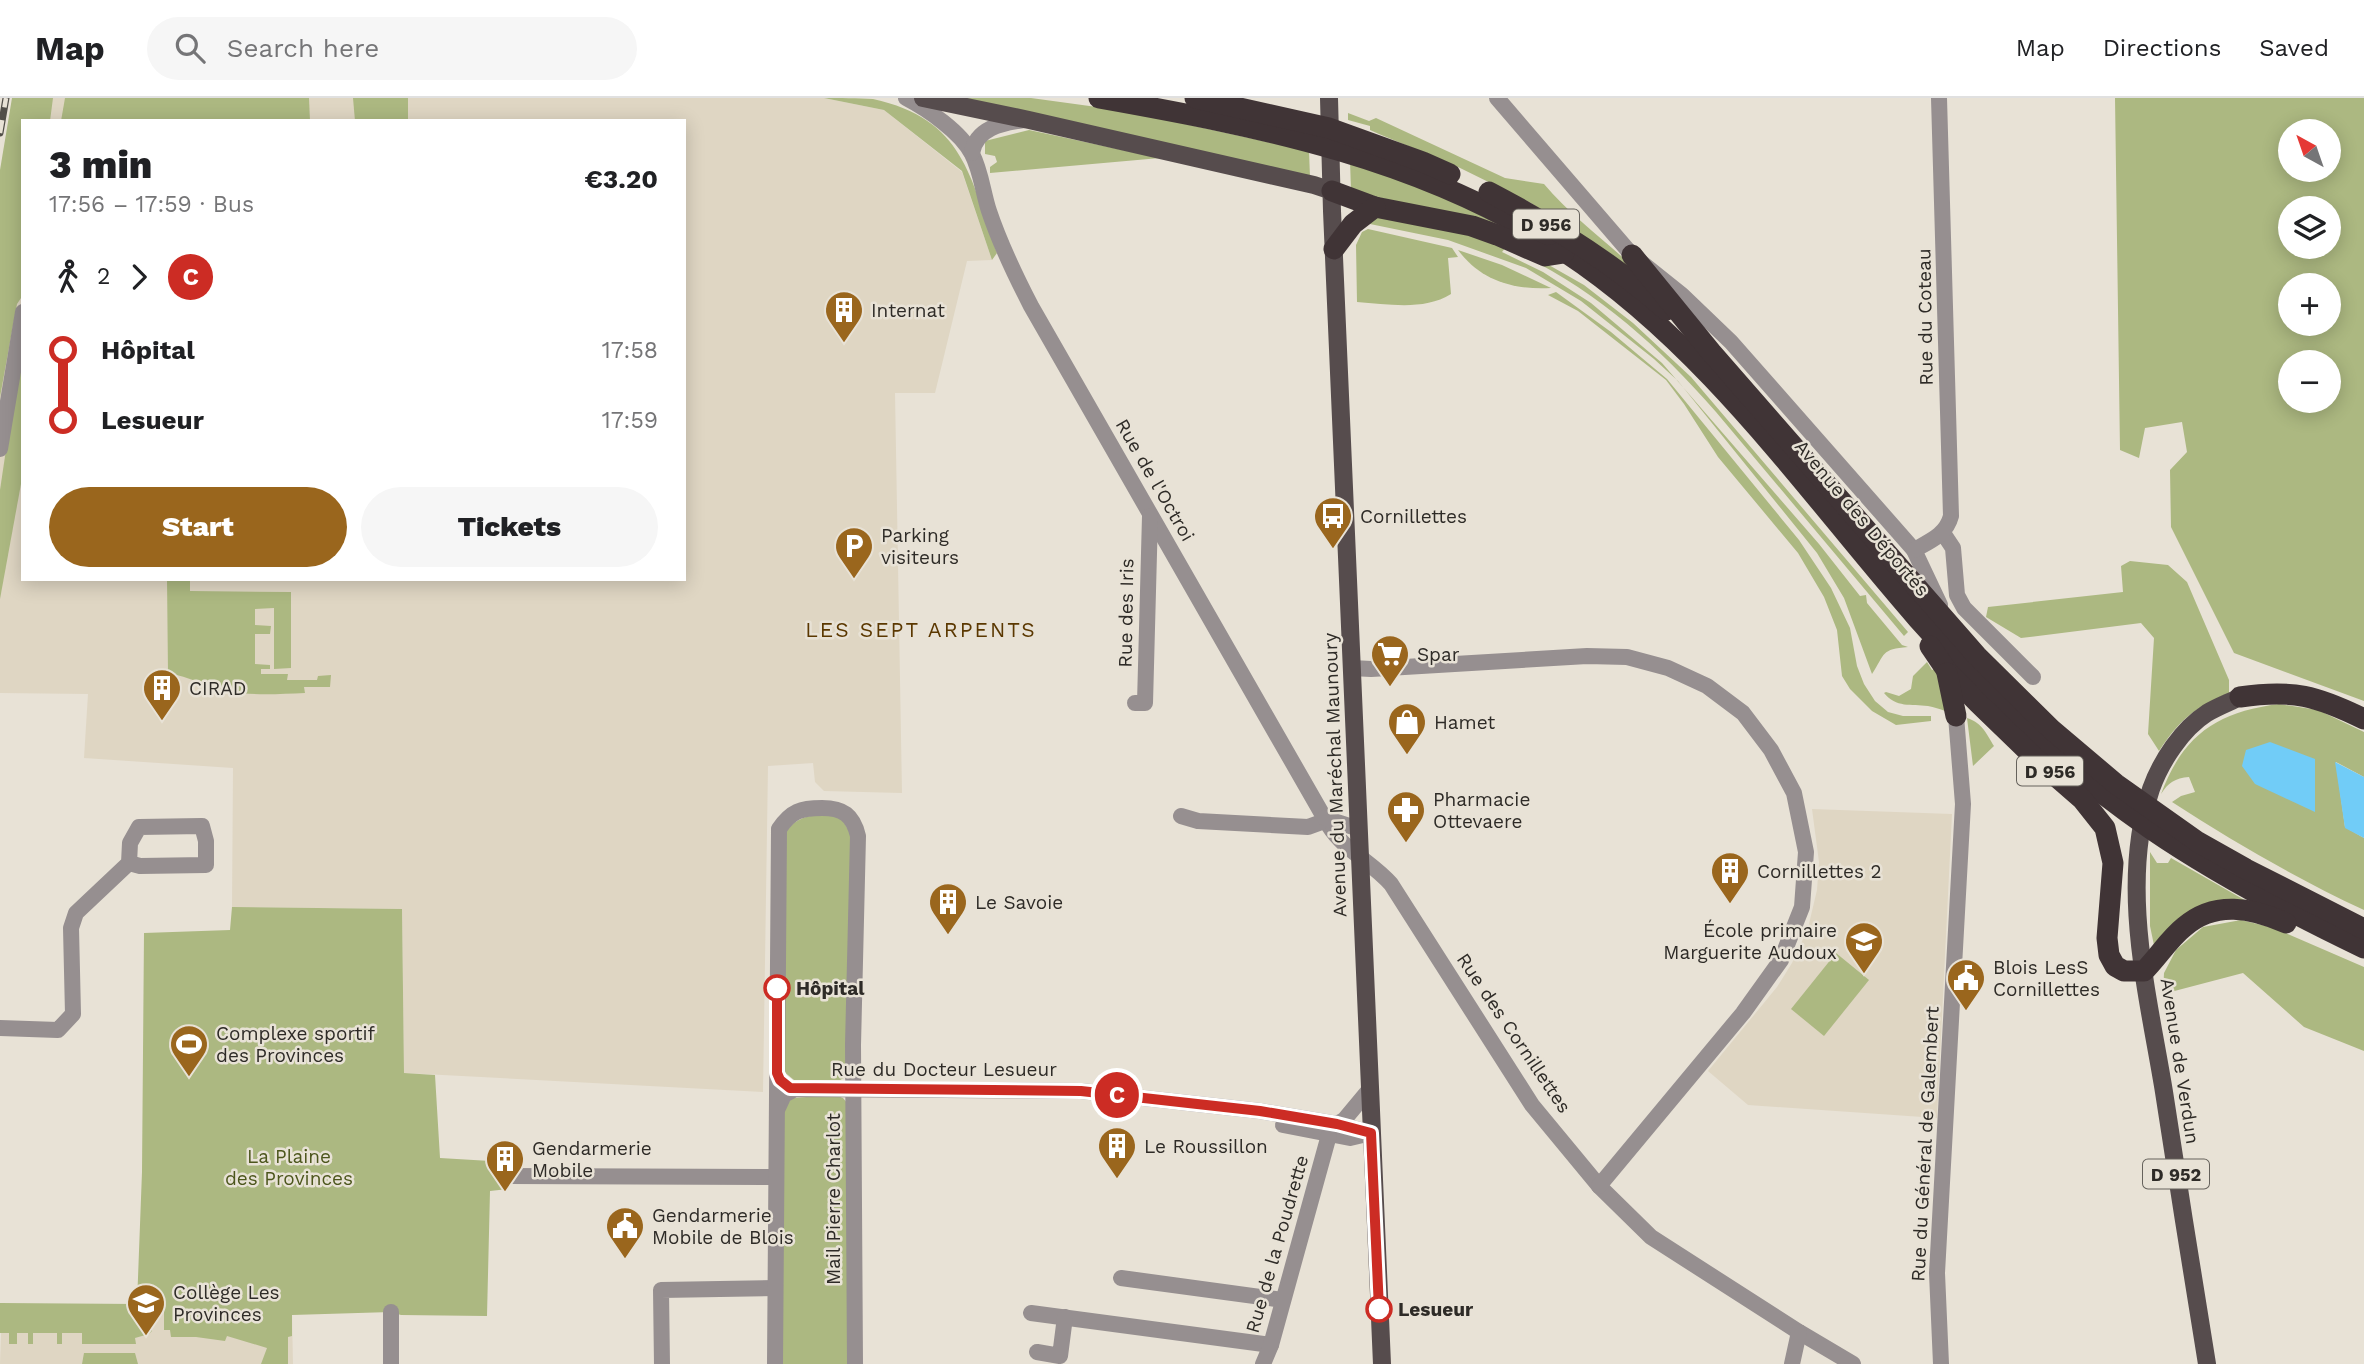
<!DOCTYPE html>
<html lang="en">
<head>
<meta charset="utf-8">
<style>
	:root { --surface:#fff; --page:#f6f6f6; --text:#202124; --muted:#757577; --line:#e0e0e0; --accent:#9a661d }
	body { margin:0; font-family:"Work Sans",sans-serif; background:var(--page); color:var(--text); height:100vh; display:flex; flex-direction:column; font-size:26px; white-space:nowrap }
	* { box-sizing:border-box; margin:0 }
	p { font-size:23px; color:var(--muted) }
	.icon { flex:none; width:38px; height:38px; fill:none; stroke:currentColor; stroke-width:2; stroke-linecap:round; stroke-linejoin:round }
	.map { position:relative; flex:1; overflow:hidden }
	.drawer { position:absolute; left:21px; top:21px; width:665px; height:462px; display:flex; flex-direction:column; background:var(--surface); border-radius:0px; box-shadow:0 4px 18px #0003 }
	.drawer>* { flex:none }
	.badge { padding:0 14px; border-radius:23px; font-size:24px; line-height:46px }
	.needle { width:46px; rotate:320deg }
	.controls { position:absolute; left:2278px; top:21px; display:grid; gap:14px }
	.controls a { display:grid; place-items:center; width:63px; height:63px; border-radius:50%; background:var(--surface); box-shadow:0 4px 18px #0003; font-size:35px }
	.map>.badge { position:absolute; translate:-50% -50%; box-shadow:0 0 0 4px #fff }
	.legs { display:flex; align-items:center; gap:10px; height:77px; padding:0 28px; font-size:23px }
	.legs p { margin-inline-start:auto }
	.headline { display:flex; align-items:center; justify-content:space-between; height:119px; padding:0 28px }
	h1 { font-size:38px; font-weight:800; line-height:52px }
	.action { display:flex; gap:14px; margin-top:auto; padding:14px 28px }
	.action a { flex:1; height:80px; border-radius:42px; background:var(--accent); color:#fff; font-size:28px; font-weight:800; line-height:80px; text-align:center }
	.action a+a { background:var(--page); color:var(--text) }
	ul { padding:0 28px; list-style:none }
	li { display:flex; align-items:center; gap:24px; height:70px; font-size:26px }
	li i { display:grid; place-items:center; width:10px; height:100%; margin:0 9px; background:currentColor }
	li i::after { content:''; width:18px; height:18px; margin:-9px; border:5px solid; border-radius:50%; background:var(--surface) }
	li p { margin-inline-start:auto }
	li:first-child i { background:linear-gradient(#0000 50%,currentColor 0) }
	li:last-child i { background:linear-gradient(currentColor 50%,#0000 0) }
	header { display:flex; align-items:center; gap:42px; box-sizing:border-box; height:98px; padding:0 35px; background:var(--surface); border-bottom:2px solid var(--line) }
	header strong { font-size:33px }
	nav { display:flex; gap:38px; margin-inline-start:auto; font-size:24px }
	.search { width:490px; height:63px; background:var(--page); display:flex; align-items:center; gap:18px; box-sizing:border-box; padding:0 24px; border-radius:38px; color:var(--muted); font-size:26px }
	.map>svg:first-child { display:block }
</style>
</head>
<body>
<header>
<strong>Map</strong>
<div class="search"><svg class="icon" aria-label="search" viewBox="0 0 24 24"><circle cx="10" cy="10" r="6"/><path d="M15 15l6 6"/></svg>Search here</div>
<nav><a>Map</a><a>Directions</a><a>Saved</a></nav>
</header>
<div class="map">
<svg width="2364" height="1266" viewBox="0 0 2364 1266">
	<rect width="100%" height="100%" fill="#e8e2d6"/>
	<g fill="#dfd6c3">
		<path d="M32 0H824L884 12 962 74 992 162 967 163 935 295H895L902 695 824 693 815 684 813 665 768 668 763 994 404 975 402 811 232 809 233 670 84 660 88 596 0 595V208L23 59V481H684V23H28Z"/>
		<path d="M1812 711 1952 716 1937 1020 1748 1007 1708 973 1777 889 1792 865 1808 830 1817 792 1819 764Z"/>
		<path d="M2 1211 292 1217 293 1266H0Z"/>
	</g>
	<g fill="#acb881" fill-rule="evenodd">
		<path d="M12 0H53L50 23H23V192L21 200 17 206 0 299V72Z"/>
		<path d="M65 0H309L310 23H61Z"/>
		<path d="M353 0H408V23H355Z"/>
		<path d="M824 0C839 0 858 0 873 1 964 21 970 78 997 155L992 162 962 73 884 12Z"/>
		<path d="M948 0H1031L1126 13 1309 53 1310 79Z"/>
		<path d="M2115 0H2364V603L2234 555 2171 429 2170 372 2187 354 2182 324 2145 330 2139 360 2120 352ZM2291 33H2329V72H2291ZM2291 110H2329V149H2291ZM2291 187H2329V226H2291ZM2291 264H2329V303H2291Z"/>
		<path d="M1348 15 1369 23 1376 20 1505 80 1544 86C1570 117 1602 140 1631 167V173L1531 105 1454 67 1379 36 1370 32V28L1348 22Z"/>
		<path d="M1029 32 1160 60 990 75V69L997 64 995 58 985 56V43Z"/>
		<path d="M1350 63 1452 102 1512 134 1351 92Z"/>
		<path d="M1371 118 1469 134 1533 158 1584 187 1633 225 1691 279 1908 534 1904 538 1716 314C1654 243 1592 189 1506 149L1502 154 1543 174 1591 205 1662 265 1819 446 1860 498 1866 497 1867 505 1902 547 1908 549C1881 551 1885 556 1872 576L1844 500 1817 455 1678 283 1654 261 1581 203 1526 170 1448 142 1370 126Z"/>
		<path d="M1368 131 1452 150 1458 159 1448 160 1451 196C1424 213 1388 206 1357 204L1356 147 1362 134Z"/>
		<path d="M1458 152 1502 167 1551 190C1514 192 1481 183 1458 152Z"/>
		<path d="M1556 194 1611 234 1667 281 1799 442 1831 490 1850 530 1857 568 1864 586 1875 603 1888 614 1903 618H1931V623L1896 627 1872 613 1850 591 1842 578 1837 532 1824 499 1798 455 1718 359 1684 306 1666 282 1578 213 1548 197Z"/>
		<path d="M23 257V375L0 501V392L15 291Z"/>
		<path d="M2130 463 2168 467 2187 484 2229 582V595C2194 610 2180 621 2159 653L2148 636 2154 540 2141 525 2021 540 1986 519 1988 509 2123 494 2121 468Z"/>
		<path d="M167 481H190V493L291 494V570L274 571V510L255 511V527L271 528 270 536H255V566L270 567V571H261V576H288L287 582H317L318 578 331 577 330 589H304L305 595C278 596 253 598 227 593 207 588 189 579 168 575Z"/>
		<path d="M1927 564 1932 572 1938 569 1945 613C1940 611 1934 609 1928 608 1911 606 1896 610 1884 595L1886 594 1899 598 1911 591 1913 578Z"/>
		<path d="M2279 606 2318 612 2364 634V679L2336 664 2345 729 2364 740V812C2297 781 2234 744 2172 704L2181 698 2195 694 2189 679C2175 680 2168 685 2161 696 2183 637 2217 614 2279 606Z"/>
		<path d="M1967 620C1983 625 1987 637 1994 648L1973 668Z"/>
		<path d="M831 717 842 721 853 740 846 979 840 982H794L783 973 786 733C799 717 812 717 831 717Z"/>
		<path d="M2150 754 2157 765H2168L2171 760 2248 804 2155 852 2150 828Z"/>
		<path d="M232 809 402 811 404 975 435 977 440 1060 507 1064 506 1078 508 1091 490 1093 487 1218 401 1217 391 1214 292 1217V1238L288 1239V1266H261L267 1250 227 1238 225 1243 196 1239H171L170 1232H164V1214H152V1233L149 1236 135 1240 136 1246H82V1235H62V1246H57V1235H33V1246H28V1235H17V1246H9V1235H0V1205L137 1206 142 1074 144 835 230 832Z"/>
		<path d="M2241 822 2274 830 2364 869V953L2304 929 2243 875 2163 896 2164 875 2176 852 2203 829Z"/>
		<path d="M1836 855 1869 882 1824 938 1791 911Z"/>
		<path d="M835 997 843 1000 848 1006V1266H781L783 1011 792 1000Z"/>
		<path d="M84 1255H135L138 1266H82Z"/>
	</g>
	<g fill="#71ccf7">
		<path d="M2270 644 2315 661V714L2255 686 2242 668 2246 652Z"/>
		<path d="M2335 664 2364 679V740L2345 730Z"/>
	</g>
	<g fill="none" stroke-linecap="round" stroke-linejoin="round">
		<g stroke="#968f90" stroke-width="16">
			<path d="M906 0C927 11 961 34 972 56 981 73 983 95 989 113 1000 146 1015 177 1031 208L1329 728C1344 752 1373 765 1391 786L1532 1007 1599 1088 1651 1139 1799 1234 1853 1266"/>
			<path d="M1497 0 1632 157 1682 197 1731 244 1914 452 1940 507"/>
			<path d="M972 55C976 30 1002 25 1024 22"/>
			<path d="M0 351 23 214"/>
			<path d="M1943 435 1953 450 1957 497 1964 510 2033 579"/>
			<path d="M1914 452C1930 443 1946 437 1951 418L1939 0"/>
			<path d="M1352 570 1371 571 1587 558 1627 559 1668 570 1707 588 1743 615 1771 652 1794 695 1806 754 1802 809 1781 862 1743 915 1599 1088"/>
			<path d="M1135 605H1145L1150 418"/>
			<path d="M1181 718 1198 723 1308 729 1319 725 1325 720"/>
			<path d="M1325 720 1359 731"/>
			<path d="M0 930 58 932 73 916 71 830 76 815 129 765 130 745 139 729 202 728 206 743V767L140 768 129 765"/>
			<path d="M778 1010 784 997 795 991 1081 993 1260 1013 1337 1026 1371 1035"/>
			<path d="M1337 1026 1344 1022 1369 992"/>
			<path d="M1283 1027 1350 1040 1367 1036"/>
			<path d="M506 1078 776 1079"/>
			<path d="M1121 1180 1283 1202"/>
			<path d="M1031 1215 1271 1247"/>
			<path d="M1037 1254 1060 1258 1065 1219"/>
			<path d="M391 1266V1214"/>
			<path d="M662 1266 661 1192 775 1190"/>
			<path d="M775 1266 779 731C791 713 801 710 822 710 843 710 853 717 858 738L853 947 855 1266"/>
			<path d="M1263 1266 1271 1247 1329 1037"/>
			<path d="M1792 1266 1799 1234"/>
			<path d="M1941 1266 1937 1175 1963 706 1956 618"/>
		</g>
		<g stroke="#564c4d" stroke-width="18">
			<path d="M923 0 1029 22 1314 87 1332 93"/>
			<path d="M1329 0 1332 113 1382 1266"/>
			<path d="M2207 1266C2192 1175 2178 1085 2164 994 2148 896 2119 788 2151 691 2161 663 2182 631 2207 615 2217 609 2230 604 2240 599"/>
		</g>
		<g stroke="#403436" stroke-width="21">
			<path d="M1099 0C1262 29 1425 61 1565 154 1708 248 1807 394 1918 521 1986 598 2067 673 2151 731 2218 777 2291 815 2364 850"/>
			<path d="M1195 0 1329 30 1423 64 1450 76"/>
			<path d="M1332 93 1375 109 1472 128 1497 137 1545 158 1564 155"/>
			<path d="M1489 94C1552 127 1613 165 1666 212"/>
			<path d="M1334 151 1353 126 1375 109"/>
			<path d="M1632 157 1711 254 1977 558 2051 631 2116 686 2198 744 2246 771 2364 831"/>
			<path d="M1930 548 1947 573 1978 605 2037 662 2082 701 2105 730 2113 765 2107 840 2109 857 2115 868 2124 873H2144C2158 859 2169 841 2184 829 2215 802 2252 810 2286 825"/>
			<path d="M1947 575 1956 618"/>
			<path d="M2240 599C2293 591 2317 598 2364 621"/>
		</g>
		<defs>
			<path id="rail" d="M0 35 6 0"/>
		</defs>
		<use href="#rail" stroke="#524f49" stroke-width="7"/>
		<use href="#rail" stroke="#e8e2d6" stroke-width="4.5" stroke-dasharray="13" stroke-linecap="butt"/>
	</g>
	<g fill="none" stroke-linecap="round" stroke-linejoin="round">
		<defs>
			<path id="line-1" d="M777 890V975L780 982 790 990 1081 993 1260 1013 1337 1026 1371 1035 1379 1211"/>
		</defs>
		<use href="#line-1" stroke="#fff" stroke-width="16"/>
		<use href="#line-1" stroke="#cc2c24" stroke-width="10"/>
	</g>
	<defs>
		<symbol id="building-pin" viewBox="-11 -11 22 30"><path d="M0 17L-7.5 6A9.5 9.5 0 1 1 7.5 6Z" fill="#9a661d" stroke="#e8e2d6"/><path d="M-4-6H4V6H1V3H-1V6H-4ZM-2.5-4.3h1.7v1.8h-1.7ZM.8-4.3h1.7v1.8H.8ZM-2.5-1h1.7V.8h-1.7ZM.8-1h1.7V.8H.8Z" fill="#fff"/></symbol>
		<symbol id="bus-pin" viewBox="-11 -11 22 30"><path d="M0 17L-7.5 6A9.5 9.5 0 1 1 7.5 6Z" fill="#9a661d" stroke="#e8e2d6"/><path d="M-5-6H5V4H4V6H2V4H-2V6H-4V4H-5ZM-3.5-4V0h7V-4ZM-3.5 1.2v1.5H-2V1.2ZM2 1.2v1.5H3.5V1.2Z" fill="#fff"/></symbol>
		<symbol id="parking-pin" viewBox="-11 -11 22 30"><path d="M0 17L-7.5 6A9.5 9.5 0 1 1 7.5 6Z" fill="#9a661d" stroke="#e8e2d6"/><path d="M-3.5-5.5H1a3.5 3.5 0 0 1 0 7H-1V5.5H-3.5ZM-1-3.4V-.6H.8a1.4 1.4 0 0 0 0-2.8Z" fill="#fff"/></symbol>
		<symbol id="supermarket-pin" viewBox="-11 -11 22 30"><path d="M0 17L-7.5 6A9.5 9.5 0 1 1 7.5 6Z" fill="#9a661d" stroke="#e8e2d6"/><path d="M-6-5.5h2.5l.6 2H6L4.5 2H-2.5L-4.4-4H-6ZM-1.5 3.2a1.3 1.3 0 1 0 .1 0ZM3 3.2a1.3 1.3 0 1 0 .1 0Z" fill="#fff"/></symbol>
		<symbol id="shop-pin" viewBox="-11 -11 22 30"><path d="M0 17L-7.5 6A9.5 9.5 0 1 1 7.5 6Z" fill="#9a661d" stroke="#e8e2d6"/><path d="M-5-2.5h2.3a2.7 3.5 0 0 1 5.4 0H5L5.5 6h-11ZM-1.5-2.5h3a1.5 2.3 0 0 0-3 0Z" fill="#fff"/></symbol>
		<symbol id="pharmacy-pin" viewBox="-11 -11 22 30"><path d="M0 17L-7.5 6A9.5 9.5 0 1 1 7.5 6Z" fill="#9a661d" stroke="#e8e2d6"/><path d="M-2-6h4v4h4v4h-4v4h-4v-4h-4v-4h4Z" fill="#fff"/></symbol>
		<symbol id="school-pin" viewBox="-11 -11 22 30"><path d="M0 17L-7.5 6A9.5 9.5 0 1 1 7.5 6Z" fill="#9a661d" stroke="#e8e2d6"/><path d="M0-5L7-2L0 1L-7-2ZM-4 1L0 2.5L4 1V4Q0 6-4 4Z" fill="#fff"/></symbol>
		<symbol id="civic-pin" viewBox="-11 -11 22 30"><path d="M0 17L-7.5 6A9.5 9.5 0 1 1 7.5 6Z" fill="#9a661d" stroke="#e8e2d6"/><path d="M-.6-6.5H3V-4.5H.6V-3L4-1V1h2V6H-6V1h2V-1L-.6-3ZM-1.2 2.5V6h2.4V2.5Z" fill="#fff"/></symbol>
		<symbol id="stadium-pin" viewBox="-11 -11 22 30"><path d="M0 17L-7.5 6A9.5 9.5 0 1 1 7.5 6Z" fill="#9a661d" stroke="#e8e2d6"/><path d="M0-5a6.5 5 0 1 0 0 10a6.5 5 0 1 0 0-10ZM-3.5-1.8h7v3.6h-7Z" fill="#fff"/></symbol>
	</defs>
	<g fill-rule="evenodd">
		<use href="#building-pin" x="822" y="190" width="44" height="60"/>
		<use href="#bus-pin" x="1311" y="396" width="44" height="60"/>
		<use href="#parking-pin" x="832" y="426" width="44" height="60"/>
		<use href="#supermarket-pin" x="1368" y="534" width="44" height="60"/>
		<use href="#building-pin" x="140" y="568" width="44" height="60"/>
		<use href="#shop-pin" x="1385" y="602" width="44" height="60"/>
		<use href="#pharmacy-pin" x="1384" y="690" width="44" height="60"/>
		<use href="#building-pin" x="1708" y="751" width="44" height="60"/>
		<use href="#building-pin" x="926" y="782" width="44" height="60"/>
		<use href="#school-pin" x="1842" y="821" width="44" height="60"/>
		<use href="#civic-pin" x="1944" y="858" width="44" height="60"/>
		<use href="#stadium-pin" x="167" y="924" width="44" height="60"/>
		<use href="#building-pin" x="1095" y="1026" width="44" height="60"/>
		<use href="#building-pin" x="483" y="1039" width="44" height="60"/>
		<use href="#civic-pin" x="603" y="1106" width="44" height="60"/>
		<use href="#school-pin" x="124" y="1183" width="44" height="60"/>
	</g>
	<g fill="#fff" stroke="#cc2c24" stroke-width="3.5">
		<circle cx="777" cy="890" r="12"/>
		<circle cx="1379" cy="1211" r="12"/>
	</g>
	<g text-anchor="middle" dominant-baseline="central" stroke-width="5" stroke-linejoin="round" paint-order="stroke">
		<g fill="#e8e2d6" stroke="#66625c" stroke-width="2">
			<rect x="1513" y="111.5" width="66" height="29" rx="5"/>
			<rect x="2017" y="658.5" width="66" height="29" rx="5"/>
			<rect x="2143" y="1061.5" width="66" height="29" rx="5"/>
		</g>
		<g font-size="18" font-weight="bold" fill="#2e2b27">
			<text x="1546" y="126">D 956</text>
			<text x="2050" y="673">D 956</text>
			<text x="2176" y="1076">D 952</text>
		</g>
		<g font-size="19" fill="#2e2b27" stroke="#e8e2d6" text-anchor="start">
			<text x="871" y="212">Internat</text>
			<text x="1360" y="418">Cornillettes</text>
			<text x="881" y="437">Parking<tspan x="881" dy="22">visiteurs</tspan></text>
			<text x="1417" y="556">Spar</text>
			<text x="189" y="590">CIRAD</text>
			<text x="1434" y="624">Hamet</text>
			<text x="1433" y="701">Pharmacie<tspan x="1433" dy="22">Ottevaere</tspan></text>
			<text x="1757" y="773">Cornillettes 2</text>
			<text x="975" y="804">Le Savoie</text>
			<text x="1837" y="832" text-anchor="end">École primaire<tspan x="1837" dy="22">Marguerite Audoux</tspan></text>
			<text x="1993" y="869">Blois LesS<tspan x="1993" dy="22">Cornillettes</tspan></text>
			<text x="216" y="935">Complexe sportif<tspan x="216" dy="22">des Provinces</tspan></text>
			<text x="1144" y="1048">Le Roussillon</text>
			<text x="532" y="1050">Gendarmerie<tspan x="532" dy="22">Mobile</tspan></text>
			<text x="652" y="1117">Gendarmerie<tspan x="652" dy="22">Mobile de Blois</tspan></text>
			<text x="173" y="1194">Collège Les<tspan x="173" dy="22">Provinces</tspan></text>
		</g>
		<g font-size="19" fill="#2e2b27" stroke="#e8e2d6">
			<text transform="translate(1925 219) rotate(-91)">Rue du Coteau</text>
			<text transform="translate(1155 382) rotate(60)">Rue de l'Octroi</text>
			<text transform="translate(1862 420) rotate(50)">Avenue des Déportés</text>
			<text transform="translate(1126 515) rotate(-89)">Rue des Iris</text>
			<text transform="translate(1335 677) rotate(-92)">Avenue du Maréchal Maunoury</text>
			<text transform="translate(1514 935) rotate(56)">Rue des Cornillettes</text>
			<text transform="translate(2180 963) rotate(81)">Avenue de Verdun</text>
			<text x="944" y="971">Rue du Docteur Lesueur</text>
			<text transform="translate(1925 1046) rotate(-87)">Rue du Général de Galembert</text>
			<text transform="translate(833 1101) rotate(-90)">Mail Pierre Charlot</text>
			<text transform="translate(1277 1146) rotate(-74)">Rue de la Poudrette</text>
		</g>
		<g font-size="19" font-weight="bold" fill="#2e2b27" stroke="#e8e2d6" text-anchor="start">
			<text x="796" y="890">Hôpital</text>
			<text x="1398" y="1211">Lesueur</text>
		</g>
		<g font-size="19" fill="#4c561c" stroke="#e8e2d6">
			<text x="289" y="1058">La Plaine<tspan x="289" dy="22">des Provinces</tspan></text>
		</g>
		<g font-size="21" letter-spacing="2" fill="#5b3801" stroke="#e8e2d6">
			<text x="921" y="531">LES SEPT ARPENTS</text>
		</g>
	</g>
</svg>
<div class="controls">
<a><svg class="needle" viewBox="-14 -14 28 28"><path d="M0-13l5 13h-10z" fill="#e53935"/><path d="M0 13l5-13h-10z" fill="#757577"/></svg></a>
<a><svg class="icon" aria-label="layers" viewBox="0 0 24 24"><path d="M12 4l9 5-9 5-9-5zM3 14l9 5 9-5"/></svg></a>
<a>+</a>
<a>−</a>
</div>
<b class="badge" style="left:1117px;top:997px;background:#cc2c24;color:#fff">C</b>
<section class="drawer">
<div class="headline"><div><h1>3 min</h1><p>17:56 – 17:59 · Bus</p></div><b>€3.20</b></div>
<div class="legs"><svg class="icon" aria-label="walk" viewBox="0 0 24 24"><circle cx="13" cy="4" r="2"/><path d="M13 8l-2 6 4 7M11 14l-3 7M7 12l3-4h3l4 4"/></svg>2<svg class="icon" aria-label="forward" viewBox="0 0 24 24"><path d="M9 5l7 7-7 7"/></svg><b class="badge" style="background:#cc2c24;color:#fff">C</b></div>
<ul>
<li><i style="color:#cc2c24"></i><b>Hôpital</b><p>17:58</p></li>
<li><i style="color:#cc2c24"></i><b>Lesueur</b><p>17:59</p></li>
</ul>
<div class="action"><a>Start</a><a>Tickets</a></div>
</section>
</div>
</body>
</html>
